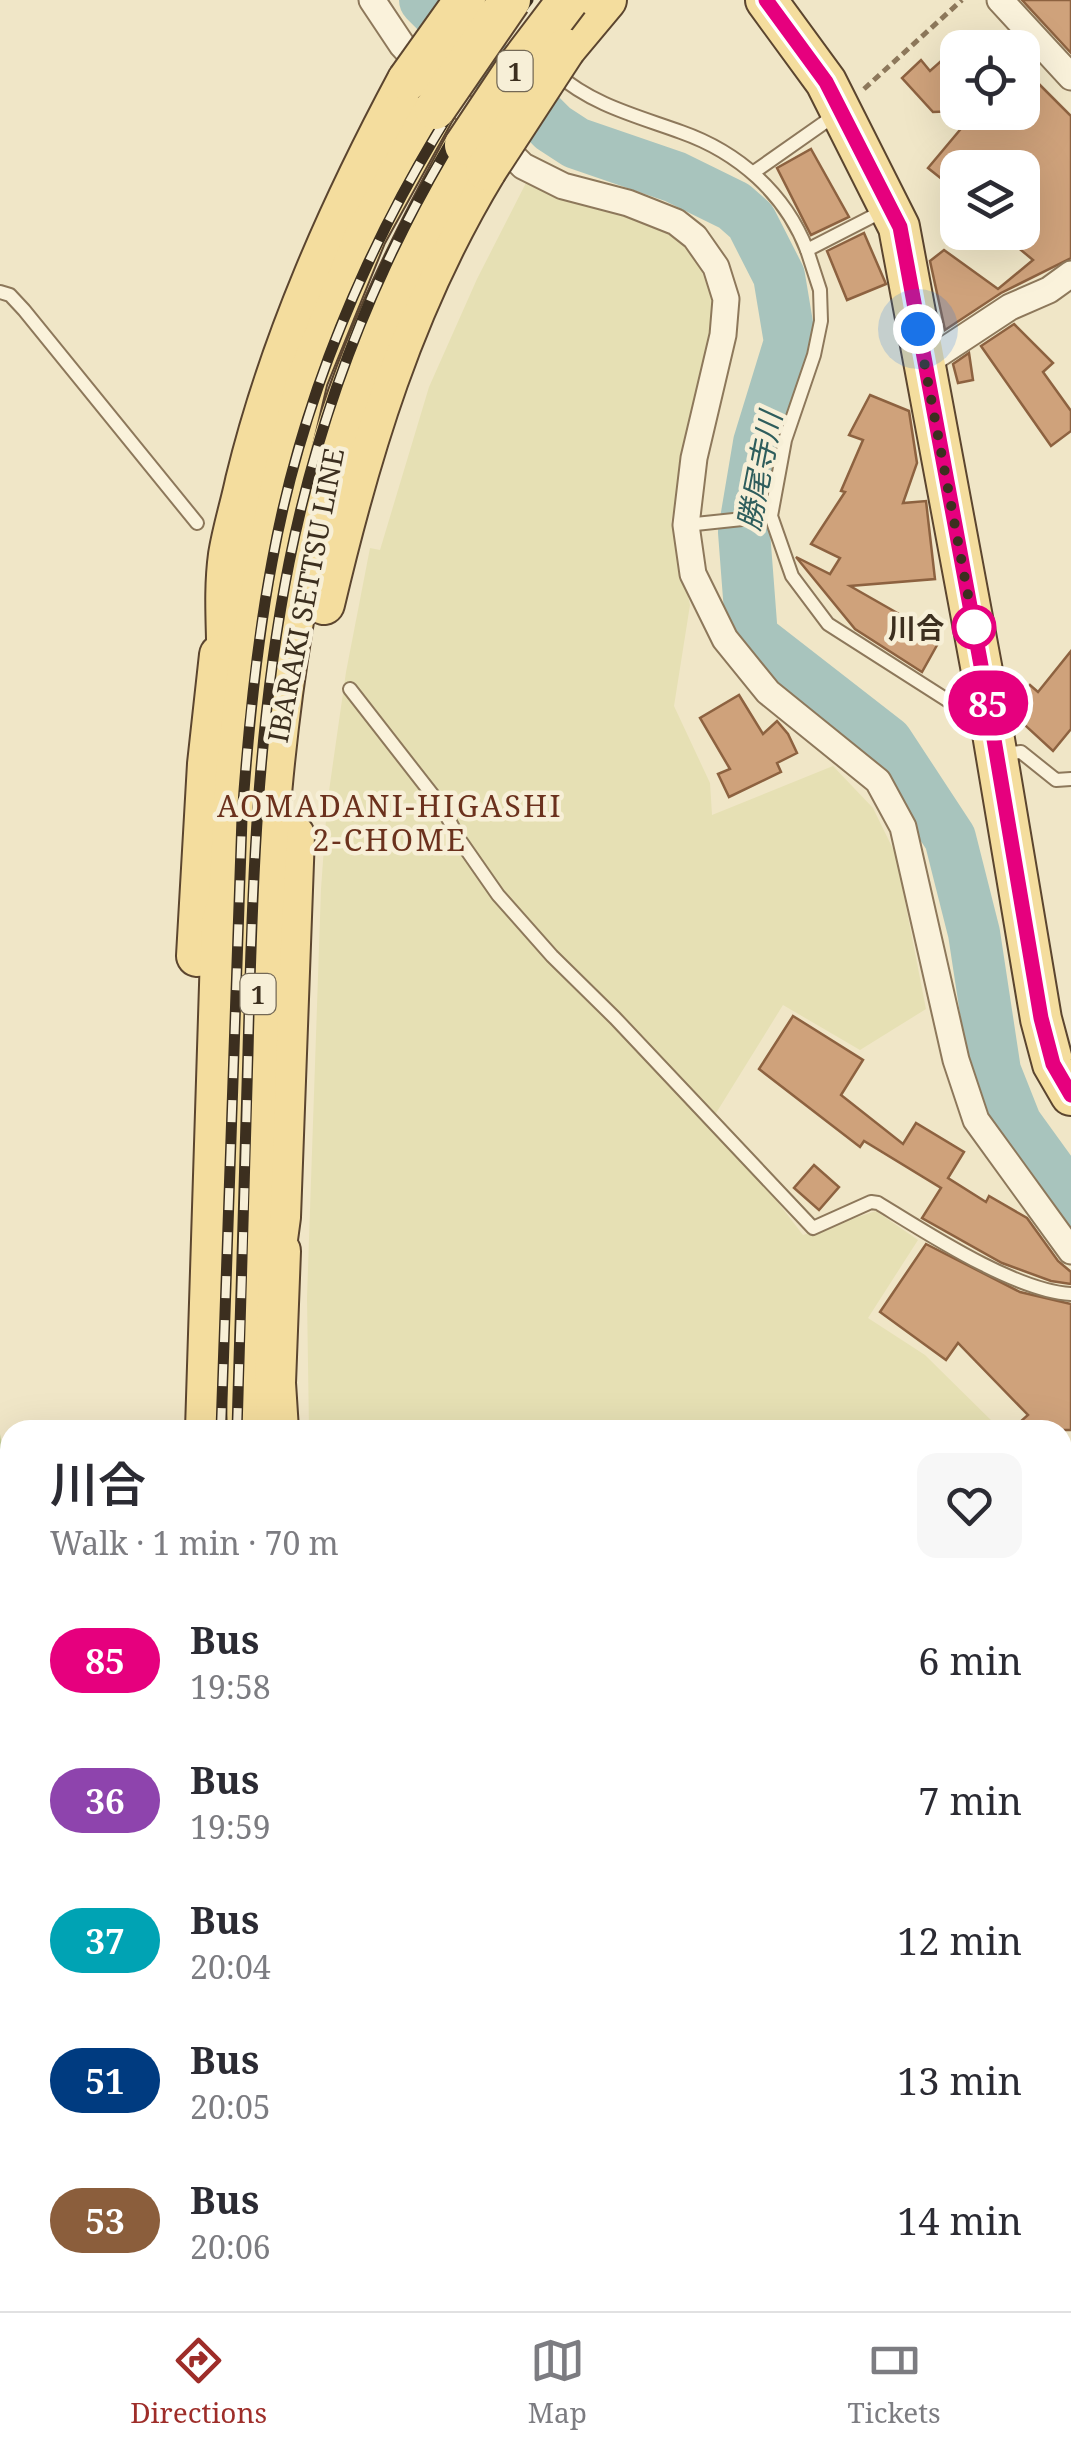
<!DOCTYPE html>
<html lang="en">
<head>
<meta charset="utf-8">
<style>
	:root { --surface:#fff; --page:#f7f7f7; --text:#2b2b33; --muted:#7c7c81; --line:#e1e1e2; --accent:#9e2d29 }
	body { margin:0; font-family:"Noto Serif","Noto Sans JP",serif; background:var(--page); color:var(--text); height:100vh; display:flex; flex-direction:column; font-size:38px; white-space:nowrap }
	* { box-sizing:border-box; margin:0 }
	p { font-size:32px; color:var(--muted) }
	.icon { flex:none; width:55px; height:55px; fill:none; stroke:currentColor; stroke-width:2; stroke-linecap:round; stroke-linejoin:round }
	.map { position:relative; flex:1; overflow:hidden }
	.side { position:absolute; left:0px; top:1420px; width:1072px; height:892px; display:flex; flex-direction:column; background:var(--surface); border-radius:30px 30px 0 0; box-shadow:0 10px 40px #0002 }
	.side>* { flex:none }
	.badge { padding:0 20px; border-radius:32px; font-size:35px; line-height:65px }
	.controls { position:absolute; left:940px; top:30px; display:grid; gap:20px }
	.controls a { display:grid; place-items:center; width:100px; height:100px; border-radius:20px; background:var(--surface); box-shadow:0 10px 40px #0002; font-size:50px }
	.you { position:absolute; width:50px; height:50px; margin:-25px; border:8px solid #fff; border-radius:50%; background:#1a73e8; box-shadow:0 0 0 15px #1a73e833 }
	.map>.badge { position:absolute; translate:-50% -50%; box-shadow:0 0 0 5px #fff }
	.round { display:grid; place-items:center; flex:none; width:105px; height:105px; border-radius:20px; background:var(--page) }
	.summary { display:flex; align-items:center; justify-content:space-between; height:170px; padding:0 50px }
	h1 { font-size:48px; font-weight:600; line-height:75px }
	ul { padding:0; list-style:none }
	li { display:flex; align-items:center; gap:30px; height:140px; padding:0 50px }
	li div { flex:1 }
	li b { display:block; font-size:38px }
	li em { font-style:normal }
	li .badge { min-width:110px; font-weight:700; text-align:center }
	.menu { display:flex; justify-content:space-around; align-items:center; height:140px; border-top:2px solid var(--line); background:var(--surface); font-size:28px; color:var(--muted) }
	.menu a { display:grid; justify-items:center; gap:5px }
	.menu .on { color:var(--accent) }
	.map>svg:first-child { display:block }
</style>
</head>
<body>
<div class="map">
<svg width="1071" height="2311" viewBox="0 0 1071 2311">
	<rect width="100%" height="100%" fill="#f0e6c7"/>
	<g fill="#e6e0b4">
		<path d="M529 177 674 236 697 258 715 308 671 522 690 605 674 706 710 783 712 815 833 766 873 808 896 855 926 1009 860 1050 783 1005 713 1118 803 1235 876 1211 918 1240 868 1318 925 1355 1001 1430H309L307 1298 321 889 327 805 346 672 370 548 380 550 429 387 477 279Z"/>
		<path d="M1062 1634 1071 1665V1826L1062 1825Z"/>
		<path d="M1062 1976 1071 1980V2149L1063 2146Z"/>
		<path d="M290 2302H671V2303L666 2311H288Z"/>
	</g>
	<path fill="#c6cf9a" d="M0 1434 10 1492V1518L0 1531Z"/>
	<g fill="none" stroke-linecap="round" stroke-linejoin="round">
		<path stroke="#a8c4bd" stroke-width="52" d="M425 0 553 128 576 143 675 177 734 206 751 221 779 276 790 342 759 443 744 532 752 637 887 742 950 838 974 933 995 1071 1016 1124 1071 1200"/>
	</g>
	<g fill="#cfa27b" stroke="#8d6240" stroke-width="2.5">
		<path d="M1022 0H1071V53Z"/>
		<path d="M958 46V111L933 112 902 78 921 60 930 71Z"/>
		<path d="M1022 67 1071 116V258L1001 293 945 330 930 261 944 250 998 289 1033 260 1015 245 1022 236V168H958V192L928 168 975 112H1022Z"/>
		<path d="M811 149 849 217 811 235 777 168Z"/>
		<path d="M864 233 886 284 847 300 827 251Z"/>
		<path d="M1014 324 1053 363 1043 372 1071 411V431L1051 446 981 346Z"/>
		<path d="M969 353 973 380 958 383 953 364Z"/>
		<path d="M870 395 909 411 917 463 903 503 926 501 935 579 850 586 941 638 922 672 855 629 796 557 830 574 840 558 811 544 845 492 841 491 863 440 849 435Z"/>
		<path d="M1071 651V729L1053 751 1014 715 1012 706 1030 685 1038 692Z"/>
		<path d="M739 695 763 734 777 721 788 734 797 753 777 763 781 772 729 797 718 774 730 769 700 718Z"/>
		<path d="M793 1016 863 1060 841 1095 903 1144 916 1123 964 1152 948 1178 986 1202 989 1196 1027 1218 1058 1261 1071 1272V1284L1051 1281 1002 1263 922 1218 941 1188 864 1141 860 1147 759 1069Z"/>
		<path d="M814 1165 839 1187 819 1210 794 1188Z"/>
		<path d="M926 1244 1020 1292 1071 1304V1430H1011L1028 1415 958 1343 946 1360 880 1312Z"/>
	</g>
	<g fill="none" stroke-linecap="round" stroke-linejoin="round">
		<defs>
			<g id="lane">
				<path d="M556 73C592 105 637 116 681 132 738 152 785 193 807 250"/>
				<path d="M754 172 838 113"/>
				<path d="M883 211 807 250 820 290 821 321 814 355 785 440 771 516 792 576 828 624 958 707 984 699"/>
				<path d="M0 292 10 295 24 310 197 523"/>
				<path d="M686 525 771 516"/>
				<path d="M350 689 442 807 459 839 498 895 552 956 615 1018 813 1228 871 1202 878 1203C927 1233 1015 1291 1071 1294"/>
				<path d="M1003 754 1021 752 1056 780 1071 779"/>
				<path d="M1062 2244 1071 2247"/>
				<path d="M991 2311 997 2302"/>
			</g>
			<g id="street">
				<path d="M372 0 402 45 424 69 523 166 563 186 628 203 676 222 695 237 716 267 726 299 723 335 694 458 686 525 693 574 725 639 768 692 878 781 903 827 956 1060 976 1120 1071 1251"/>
				<path d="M1000 0 1071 77"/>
				<path d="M925 363 1010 307 1049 290 1071 274"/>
				<path d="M1062 1729 1071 1716"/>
				<path d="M881 2302 907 2311"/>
				<path d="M684 2311 689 2302"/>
			</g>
			<g id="primary">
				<path d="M766 0 826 82 899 227 987 698 1041 1019 1053 1064 1071 1095"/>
				<path d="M565 49 606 0"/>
				<path d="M324 604C360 451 404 305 486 170"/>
				<path d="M227 684C229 641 223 599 229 555 233 530 241 505 246 481 280 341 340 207 408 80"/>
				<path d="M197 956 208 764 220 655"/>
				<path d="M272 1276 280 1217 294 835"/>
				<path d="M206 1430 222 922 229 900 236 774 250 652 278 501 307 379 366 234 435 109"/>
				<path d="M248 1430C243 1322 252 1212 255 1104 261 895 270 683 323 479 353 361 407 251 465 145"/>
				<path d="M278 1430 275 1383 280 1251"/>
				<path d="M139 2311 141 2302"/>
				<path d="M212 2311 213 2302"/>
				<path d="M243 2311 245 2302"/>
			</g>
		</defs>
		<use href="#lane" stroke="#8d785b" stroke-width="16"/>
		<use href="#street" stroke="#8d785b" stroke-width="29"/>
		<use href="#primary" stroke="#5b452f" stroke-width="44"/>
		<path stroke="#8d785b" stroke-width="5" stroke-dasharray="8 5" stroke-linecap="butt" d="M864 89 962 0"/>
		<use href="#lane" stroke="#faf2db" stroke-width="12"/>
		<use href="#street" stroke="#faf2db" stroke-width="25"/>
		<use href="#primary" stroke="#f4dd9e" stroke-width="40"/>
		<defs>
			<g id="rail">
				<path d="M221 1430 242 818C248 732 256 647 272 562 309 358 403 163 528 0"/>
				<path d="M237 1430C241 1304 245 1178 248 1052 252 889 257 724 289 563 330 357 419 164 550 0"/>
				<path d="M180 2311 181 2302"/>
				<path d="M198 2311 199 2302"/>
			</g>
		</defs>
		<use href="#rail" stroke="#3c2f1f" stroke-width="11"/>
		<use href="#rail" stroke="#f7efd7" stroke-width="8" stroke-dasharray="22" stroke-linecap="butt"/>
		<defs>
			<g id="primary-bridge">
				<path d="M408 80 465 0"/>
				<path d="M435 109 510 0"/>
				<path d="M465 145 515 70 568 0"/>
				<path d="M486 170 565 49"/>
			</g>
		</defs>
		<use href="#primary-bridge" stroke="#5b452f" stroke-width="44" stroke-linecap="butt"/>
		<use href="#primary-bridge" stroke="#f4dd9e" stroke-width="40"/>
	</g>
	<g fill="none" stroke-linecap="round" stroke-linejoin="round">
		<defs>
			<path id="line" d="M766 0 826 82 900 227 987 698 1041 1018 1053 1064 1071 1095"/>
		</defs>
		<use href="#line" stroke="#fff" stroke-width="22"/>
		<use href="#line" stroke="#e6007e" stroke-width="15"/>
		<path stroke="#3c2f1f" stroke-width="10" stroke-dasharray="0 18" d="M918 329 974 627"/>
	</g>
	<circle fill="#fff" stroke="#e6007e" stroke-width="5" cx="974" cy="627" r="20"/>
	<g text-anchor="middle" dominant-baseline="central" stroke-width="9" stroke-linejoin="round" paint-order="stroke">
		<g fill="#f7efd7" stroke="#746956" stroke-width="2.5">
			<rect x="497.5" y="51" width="35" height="40" rx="8"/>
			<rect x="240.5" y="974" width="35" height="40" rx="8"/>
		</g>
		<g font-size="25" font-weight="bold" fill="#3c2f1f">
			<text x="515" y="71">1</text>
			<text x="258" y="994">1</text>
		</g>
		<g font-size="28" fill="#3c2f1f" stroke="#f7efd7">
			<text transform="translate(305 595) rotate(-79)">IBARAKI SETTSU LINE</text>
		</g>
		<g font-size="28" font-weight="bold" fill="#3c2f1f" stroke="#f7efd7" text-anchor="end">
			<text x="944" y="627">川合</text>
		</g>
		<g font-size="30" font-style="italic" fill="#2e5d5c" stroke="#f7efd7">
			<text transform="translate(759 471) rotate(-79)">勝尾寺川</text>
		</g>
		<g font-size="30" letter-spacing="2.5" fill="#6b311d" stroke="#f7efd7">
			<text x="390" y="805">AOMADANI-HIGASHI<tspan x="390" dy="34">2-CHOME</tspan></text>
		</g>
	</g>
</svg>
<div class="controls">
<a><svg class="icon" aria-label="locate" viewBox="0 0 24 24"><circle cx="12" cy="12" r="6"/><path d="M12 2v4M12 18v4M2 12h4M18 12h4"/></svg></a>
<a><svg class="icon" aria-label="layers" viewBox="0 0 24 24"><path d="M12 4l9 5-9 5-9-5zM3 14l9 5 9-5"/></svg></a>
</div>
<div class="you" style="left:918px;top:329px"></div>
<b class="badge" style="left:988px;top:703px;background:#e6007e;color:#fff">85</b>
<section class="side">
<div class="summary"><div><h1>川合</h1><p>Walk · 1 min · 70 m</p></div><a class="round"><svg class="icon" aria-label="heart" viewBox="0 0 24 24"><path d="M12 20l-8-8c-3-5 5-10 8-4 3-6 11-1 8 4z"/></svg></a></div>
<ul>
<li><span class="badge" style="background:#e6007e;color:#fff">85</span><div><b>Bus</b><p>19:58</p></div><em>6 min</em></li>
<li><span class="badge" style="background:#8e44ad;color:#fff">36</span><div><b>Bus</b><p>19:59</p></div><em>7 min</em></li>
<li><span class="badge" style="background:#00a3b4;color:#fff">37</span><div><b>Bus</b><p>20:04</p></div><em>12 min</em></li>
<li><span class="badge" style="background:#003b80;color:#fff">51</span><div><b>Bus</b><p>20:05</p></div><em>13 min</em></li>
<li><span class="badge" style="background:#8b5e3c;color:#fff">53</span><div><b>Bus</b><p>20:06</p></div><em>14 min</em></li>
</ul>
</section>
</div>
<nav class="menu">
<a class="on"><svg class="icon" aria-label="directions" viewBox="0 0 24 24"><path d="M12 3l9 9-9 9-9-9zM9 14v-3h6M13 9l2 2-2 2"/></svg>Directions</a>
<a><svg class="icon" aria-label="map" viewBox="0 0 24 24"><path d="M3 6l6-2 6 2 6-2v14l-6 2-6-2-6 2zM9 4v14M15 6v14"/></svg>Map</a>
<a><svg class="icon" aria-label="tickets" viewBox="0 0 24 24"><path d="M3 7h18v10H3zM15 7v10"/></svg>Tickets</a>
</nav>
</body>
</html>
